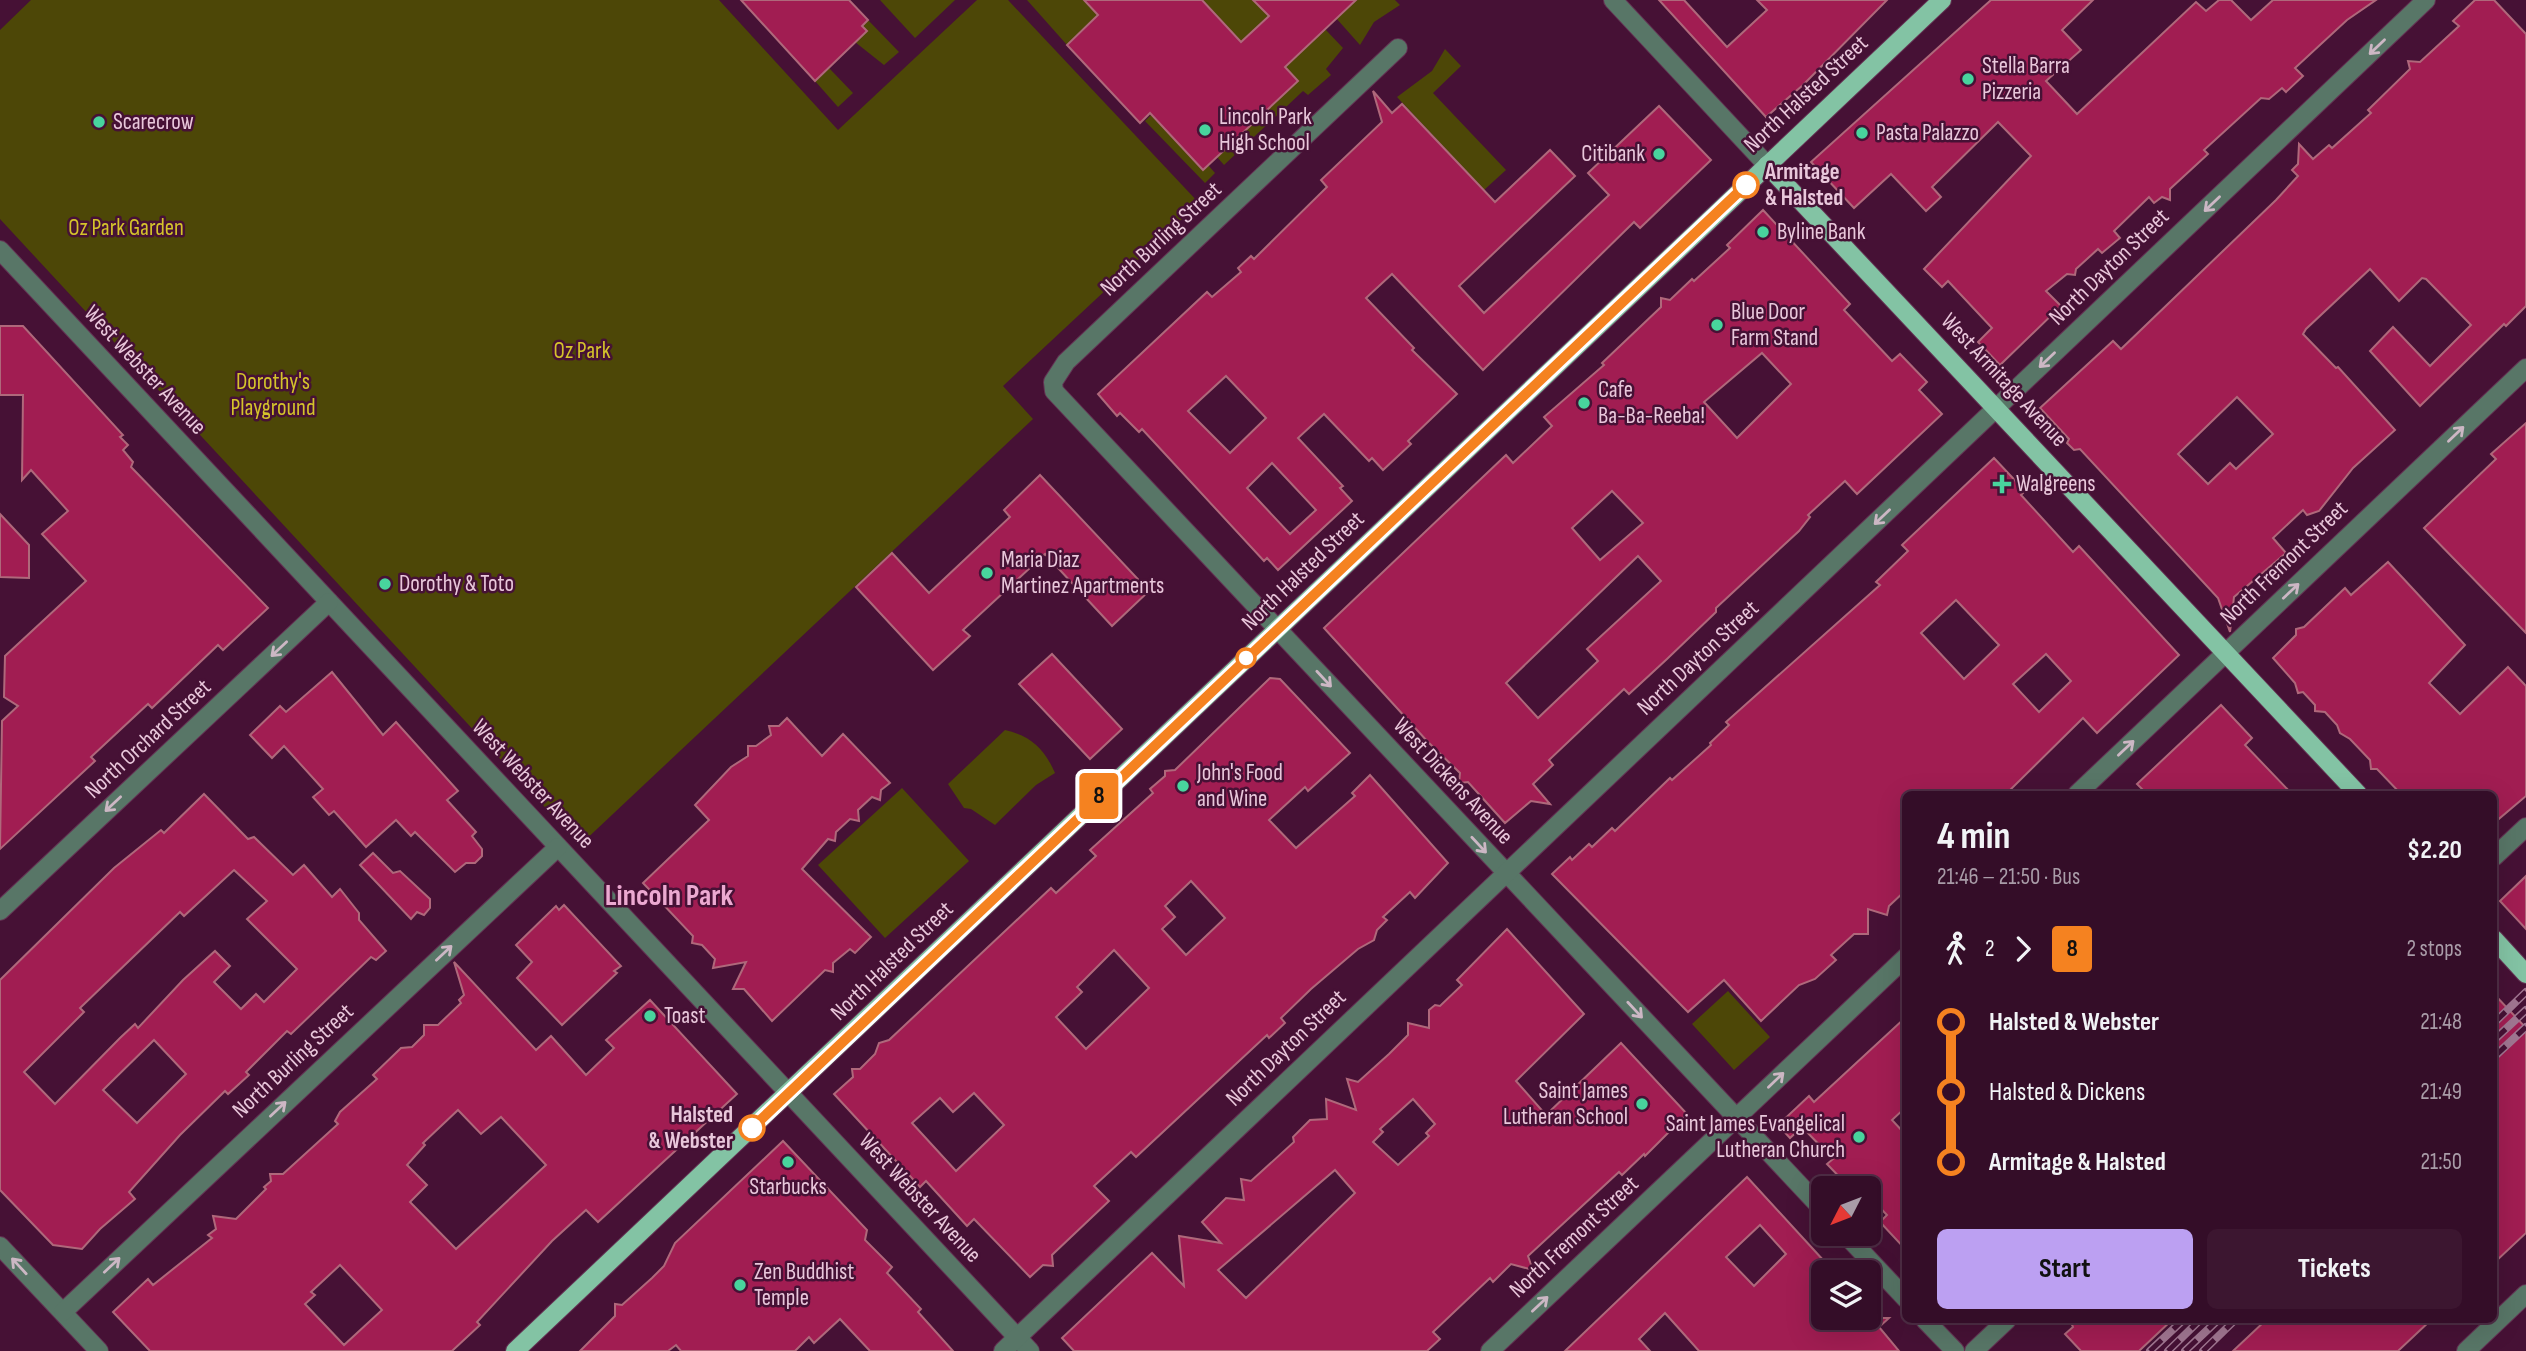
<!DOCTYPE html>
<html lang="en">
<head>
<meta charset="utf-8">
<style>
	:root { --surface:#340d28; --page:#3c1630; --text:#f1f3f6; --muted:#a99ca8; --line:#4e2d45; --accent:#bca0f2 }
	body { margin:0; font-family:"Sofia Sans Condensed",sans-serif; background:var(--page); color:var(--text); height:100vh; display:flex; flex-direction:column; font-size:26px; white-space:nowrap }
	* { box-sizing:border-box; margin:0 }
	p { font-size:23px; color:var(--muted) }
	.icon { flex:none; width:38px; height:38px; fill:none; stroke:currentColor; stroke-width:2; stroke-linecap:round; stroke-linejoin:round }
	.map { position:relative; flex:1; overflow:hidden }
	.sheet { position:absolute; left:1902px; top:791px; width:595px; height:532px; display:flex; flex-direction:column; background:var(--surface); border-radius:10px; box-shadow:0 7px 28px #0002,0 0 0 2px var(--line) }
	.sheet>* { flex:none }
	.badge { padding:0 14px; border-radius:5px; font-size:24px; line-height:46px }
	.needle { width:46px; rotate:228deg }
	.buttons { position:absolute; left:1811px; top:1176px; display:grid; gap:14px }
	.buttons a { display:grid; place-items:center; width:70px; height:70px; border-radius:10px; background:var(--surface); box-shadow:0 7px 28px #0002,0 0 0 2px var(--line); font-size:35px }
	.map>.badge { position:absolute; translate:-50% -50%; box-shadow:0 0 0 4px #fff }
	.legs { display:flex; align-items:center; gap:10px; height:77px; padding:0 35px; font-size:23px }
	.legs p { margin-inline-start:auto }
	.summary { display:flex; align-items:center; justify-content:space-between; height:119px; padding:0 35px }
	h1 { font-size:38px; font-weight:700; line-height:52px }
	.button { display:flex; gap:14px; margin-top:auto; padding:14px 35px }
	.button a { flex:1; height:80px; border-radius:10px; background:var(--accent); color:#111; font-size:28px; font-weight:700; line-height:80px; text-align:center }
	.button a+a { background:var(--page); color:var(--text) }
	ul { padding:0 35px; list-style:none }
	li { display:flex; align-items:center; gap:24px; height:70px; font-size:26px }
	li i { display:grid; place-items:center; width:10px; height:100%; margin:0 9px; background:currentColor }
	li i::after { content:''; width:18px; height:18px; margin:-9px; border:5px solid; border-radius:50%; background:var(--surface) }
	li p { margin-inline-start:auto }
	li:first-child i { background:linear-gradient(#0000 50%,currentColor 0) }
	li:last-child i { background:linear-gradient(currentColor 50%,#0000 0) }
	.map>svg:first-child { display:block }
</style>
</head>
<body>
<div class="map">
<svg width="2526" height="1351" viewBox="0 0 2526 1351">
	<rect width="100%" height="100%" fill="#461135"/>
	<g fill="#4d4707">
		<path d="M31 0H719L838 130 977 0H1008L1199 203 1003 386 1033 419 580 845 0 219V30Z"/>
		<path d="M880 0H955L915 38Z"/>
		<path d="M1027 0H1084L1098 15 1067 45Z"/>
		<path d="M1202 0H1253L1269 16 1241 42Z"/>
		<path d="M1356 0H1395L1400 5 1374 22 1360 45 1336 18Z"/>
		<path d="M868 20 899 52 884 65 855 42 867 31 862 26Z"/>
		<path d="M1325 29 1343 48 1326 69 1331 75 1308 95 1303 91 1224 165 1217 157 1298 81 1285 67Z"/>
		<path d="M1445 49 1461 66 1433 93 1506 170 1484 190 1397 97 1432 71Z"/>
		<path d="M829 68 853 93 838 107 815 81Z"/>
		<path d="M1151 115 1203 169 1208 165 1215 173 1205 183 1145 121Z"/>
		<path d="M1005 730C1031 736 1044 748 1055 773L1036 785 995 825 971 809 964 808 948 784Z"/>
		<path d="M902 788 969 861 885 938 818 865Z"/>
		<path d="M1728 991 1770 1037 1734 1070 1692 1024Z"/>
	</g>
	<g fill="#a11d52" stroke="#af687b" stroke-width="2" fill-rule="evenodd">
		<path d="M741 0H849L868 20 862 26 867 31 815 81Z"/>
		<path d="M1084 0H1202L1241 42 1269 16 1253 0H1356L1285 67 1298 81 1203 170 1150 113 1140 123 1067 45 1098 15Z"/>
		<path d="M1659 0H1684L1727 47 1767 10 1757 0H1887L1803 85 1766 117Z"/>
		<path d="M1991 0H2093L2062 30 2081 50 2046 81 2077 114 2196 2 2206 11 2219 0H2231L2251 20 2273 0H2376L2347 20 2295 68 2303 76 2286 92 2282 88 2269 99 2261 98 2204 150 2208 154 2170 189V200L2162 197 2154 203 2149 197 2114 231 2120 238 2102 253 2098 249 2076 269 2075 275 2067 274 2046 291 2061 306 2000 365 1978 342 1992 328 1948 281 1942 287 1924 269 2031 156 1998 122 1932 187 1941 197 1926 211 1891 174 1854 208 1811 162Z"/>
		<path d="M2475 0H2494L2526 34V306L2506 326 2504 324 2420 406 2370 351 2393 327 2430 366 2471 325 2426 279 2422 278 2399 301 2370 269 2306 329 2303 334 2336 368 2338 367 2395 430 2353 468 2319 511 2307 515 2303 510 2273 538 2286 553 2234 597 2230 632 2218 598 2080 449 2074 450 2067 443 2069 439 2040 408 2113 341 2121 349 2276 200 2298 176 2292 170 2298 164 2299 144 2313 159 2329 145 2332 148 2371 113 2368 110 2410 69 2408 61 2420 62 2459 26 2453 21ZM2237 397 2273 434 2236 469 2230 463 2208 484 2178 454Z"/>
		<path d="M1373 91 1392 113 1402 104 1495 202 1550 150 1575 176 1459 286 1484 313 1609 195 1588 173 1659 106 1711 160 1640 228 1634 222 1483 370 1392 274 1366 298 1414 348 1412 350 1457 394 1408 441 1411 444 1383 470 1372 458 1369 461 1324 414 1298 438 1343 486 1340 488 1352 501 1278 570 1267 558 1264 561 1142 429 1139 432 1120 413 1117 416 1098 394 1207 292 1212 297 1241 272 1238 268 1251 256 1254 259 1327 187 1321 180 1382 122ZM1226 376 1266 418 1230 453 1188 411ZM1272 463 1316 510 1290 534 1247 488Z"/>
		<path d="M1763 210 1850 304 1844 310 1892 361 1900 354 1927 382 1919 390 1942 414 1857 494 1845 481 1808 515 1810 517 1799 531 1716 608V612L1667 659 1629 694 1624 689 1549 760 1553 765 1533 784 1550 804 1531 801 1505 823 1468 782 1459 783 1460 773 1427 741 1324 628 1506 455 1513 463 1552 426 1544 417 1604 365 1602 363 1661 307V298L1670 300 1692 279 1694 281 1730 248 1727 245ZM1762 353 1791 384 1737 438 1704 402ZM1612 491 1643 523 1600 560 1572 528ZM1638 556 1661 581 1587 649 1598 661 1538 718 1506 683Z"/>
		<path d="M0 326H23L123 435 120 437 128 445 123 450 133 462 131 467 268 608 223 650 218 645 152 708 148 704 91 757 95 761 0 849 2 721 18 706 4 697 5 656 86 581 42 534 68 511 31 470 22 480 23 395H0Z"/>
		<path d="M2526 423V633L2424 528 2496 459 2491 454Z"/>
		<path d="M1994 458 2025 491 2021 495 2073 552 2079 546 2179 655 2097 733 2083 718 2006 794H1906V890L1889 906 1887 915 1868 909V934H1854L1831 955 1836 960 1815 979 1799 985 1761 1021 1724 980 1688 1012 1552 874 1570 857 1572 860 1589 844 1592 847 1612 828 1615 831 1670 778 1672 780 1711 745 1710 743 1729 725 1726 722 1880 585 1876 582 1908 551 1902 545ZM1956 600 1999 645 1964 679 1921 633ZM2046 654 2071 681 2039 712 2013 684Z"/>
		<path d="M1040 475 1149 591 1112 626 1045 554 963 630 970 636 933 670 856 587 892 553 929 593 1010 517 1004 510Z"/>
		<path d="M0 514 29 545V578L0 577Z"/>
		<path d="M2388 562 2465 645 2429 683 2460 714 2508 667 2526 686V796L2494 823V794H2401L2377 769H2371L2370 760 2350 739 2340 733 2337 725 2325 712 2315 711V705L2303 692 2298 693 2295 683 2273 658 2296 635V629L2304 627 2345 588 2351 595Z"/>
		<path d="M1052 654 1122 729 1090 759 1019 684Z"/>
		<path d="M332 672 383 735 396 722 458 791 447 800 476 832 472 836 482 849V856L475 863H466L455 872 415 832 411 836 396 820 366 847 334 811 329 815 313 797 323 789 284 746 272 758 250 735 280 706 286 712Z"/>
		<path d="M1270 678 1280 679 1350 753 1308 791 1305 787 1269 820 1296 848 1355 796 1352 793 1370 775 1448 863 1415 898 1410 892 1383 917 1387 920 1377 930 1374 940 1358 949 1311 989 1281 1018 1285 1023 1269 1038 1267 1035 1136 1157 1131 1152 1094 1186 1109 1201 1052 1255 1053 1266 1043 1265 1030 1277 974 1219 967 1226 926 1181 920 1187 834 1094 853 1077 852 1069H860L875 1054 879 1043 889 1040 1051 888 1056 893 1096 856 1090 850 1153 793 1150 789 1165 776V771L1175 770ZM1191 881 1225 918 1186 955 1162 929 1175 917 1165 906ZM1114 950 1149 988 1086 1049 1056 1017 1082 992 1077 987ZM974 1093 1004 1125 956 1171 912 1123 940 1098 953 1112Z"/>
		<path d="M2221 705 2252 738 2245 745 2292 794H2147L2137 784Z"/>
		<path d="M787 718 822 756 843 734 890 783 881 790 880 800 872 797 858 810 859 821 850 819 836 832 835 841 828 839 802 869 871 937 855 953 850 949 833 963V972L825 970 772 1021 744 989H733L746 962 713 968 715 959 702 945 692 943 693 936 643 883 709 820 695 805 731 767 748 756V746H756L771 735 769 726H779Z"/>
		<path d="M204 794 248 839 254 837 293 875 304 865 332 897 340 889 359 913V920L386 951 376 960 371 957 291 1034 287 1031 246 1072 249 1075 228 1094 225 1091 180 1135 129 1192 135 1199 100 1229 82 1249 53 1245 0 1190V980L114 868 161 830 164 833ZM234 870 267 901 247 919 297 969 264 1002 256 994 241 1009 214 982 230 966 215 951 183 980 138 1028 135 1024 120 1038 55 1104 24 1072 84 1012 80 1008 180 912 184 916ZM154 1040 186 1074 137 1123 103 1090Z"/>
		<path d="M373 853 393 873 400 871 430 899V908L424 915 417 912 411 919 360 865Z"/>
		<path d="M2526 876V929L2500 901Z"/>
		<path d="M564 905 621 966 614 971 617 973 562 1025 517 978 532 962 516 945 556 906 559 910Z"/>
		<path d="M1507 929 1584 1014 1516 1081 1546 1115 1621 1043 1687 1114 1645 1156 1644 1154 1622 1175 1619 1172 1528 1256 1533 1270 1511 1264 1493 1282 1490 1278 1433 1332 1440 1339 1427 1351H1074L1062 1338 1152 1253 1184 1286 1179 1236 1221 1243 1202 1222 1226 1198 1244 1200 1241 1179 1251 1181 1294 1142 1293 1137 1310 1120 1327 1119 1326 1099 1356 1110 1347 1079 1358 1082 1389 1054 1408 1035V1023L1429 1028V1010L1435 1005 1440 1006 1462 985 1457 980ZM1413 1099 1435 1124 1426 1133 1429 1136 1398 1165 1373 1142 1383 1132 1380 1129ZM1335 1170 1355 1193 1246 1298 1218 1270Z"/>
		<path d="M454 962 536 1050 551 1036 586 1075 614 1048 606 1040 650 1000 737 1094 598 1222 586 1210 552 1241 477 1322 480 1325 452 1351H150L113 1312 148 1279 153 1285 212 1238 208 1235 216 1229 213 1216 236 1219 266 1189 264 1187 271 1181 270 1174H283L338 1124 335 1121 340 1112 377 1079 373 1075 401 1048 412 1047 424 1035V1025H438L461 1003 459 1000 464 995ZM458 1110 481 1134 501 1117 546 1165 456 1249 410 1202 427 1185 407 1165 425 1145 423 1143ZM340 1265 382 1310 344 1345 305 1304 315 1295 311 1292Z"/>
		<path d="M2494 994 2526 1028V1233L2494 1263Z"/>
		<path d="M1906 1017V1107L1892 1120 1906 1135V1250L1880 1222 1887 1215 1869 1196V1188H1850L1827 1164 1833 1159 1802 1127 1790 1138 1778 1125 1809 1096 1814 1102Z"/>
		<path d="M783 1141 867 1230 865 1240 892 1267 887 1273 921 1309 918 1312 953 1351H870L840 1319 814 1343 809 1337 795 1351H681L676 1345 668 1351H580L615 1316V1304L622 1305 652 1278 664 1266 675 1243Z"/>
		<path d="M1747 1177 1824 1261V1318H1889L1879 1327 1899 1351H1699L1665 1313 1639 1339 1650 1351H1565ZM1760 1225 1786 1254 1754 1286 1726 1257Z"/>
		<path d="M2070 1320H2172L2139 1351H2081L2065 1334 2073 1327Z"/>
		<path d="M2266 1320H2431L2398 1351H2233Z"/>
	</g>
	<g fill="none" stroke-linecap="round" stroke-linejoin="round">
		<defs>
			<g id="minor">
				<path d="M1613 0 1767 165"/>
				<path d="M1398 48 1066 362 1053 382 1054 391 1824 1211"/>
				<path d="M0 250 1030 1351"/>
				<path d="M2077 794 2526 368"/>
				<path d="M2494 857 2526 827"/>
				<path d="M0 911 329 602"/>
				<path d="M1845 1234 1906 1299"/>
				<path d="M0 1246 99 1351"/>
				<path d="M63 1312 558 847"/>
				<path d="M1925 1320 1955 1351"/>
				<path d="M1003 1351 2426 0"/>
				<path d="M1490 1351 1906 957"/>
				<path d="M1974 1351 2007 1320"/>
				<path d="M2466 1351 2526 1294"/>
			</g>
			<g id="major">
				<path d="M1767 165 2358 794"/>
				<path d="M2494 939 2526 974"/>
				<path d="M515 1351 1942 0"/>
			</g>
		</defs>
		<use href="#minor" stroke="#633253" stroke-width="20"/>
		<use href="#major" stroke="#633253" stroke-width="20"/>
		<use href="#minor" stroke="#587667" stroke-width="18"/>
		<use href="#major" stroke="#83c3a4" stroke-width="18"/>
		<defs>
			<g id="rail">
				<path d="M2494 1023 2526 992"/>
				<path d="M2494 1040 2526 1010"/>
				<path d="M2494 1057 2526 1027"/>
				<path d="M2150 1351 2183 1320"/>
				<path d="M2168 1351 2200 1320"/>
				<path d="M2185 1351 2218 1320"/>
				<path d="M2203 1351 2235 1320"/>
			</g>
		</defs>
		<use href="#rail" stroke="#a07691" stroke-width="8"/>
		<use href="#rail" stroke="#461135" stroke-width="5" stroke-dasharray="16" stroke-linecap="butt"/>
	</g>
	<defs><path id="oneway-shaft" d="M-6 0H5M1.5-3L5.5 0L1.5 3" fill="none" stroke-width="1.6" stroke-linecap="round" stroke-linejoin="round" transform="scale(1.75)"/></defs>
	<g stroke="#ccb7c4">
		<use href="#oneway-shaft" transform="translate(2377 47) rotate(136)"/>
		<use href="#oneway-shaft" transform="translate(2212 204) rotate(136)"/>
		<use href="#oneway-shaft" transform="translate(2047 360) rotate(136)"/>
		<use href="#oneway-shaft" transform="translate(2456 434) rotate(-44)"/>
		<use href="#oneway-shaft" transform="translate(1882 517) rotate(136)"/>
		<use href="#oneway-shaft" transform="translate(2291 591) rotate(-43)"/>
		<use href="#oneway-shaft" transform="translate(279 649) rotate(137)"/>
		<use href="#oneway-shaft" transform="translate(1324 679) rotate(47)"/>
		<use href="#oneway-shaft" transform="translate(2126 748) rotate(-43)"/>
		<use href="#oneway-shaft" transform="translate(113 804) rotate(137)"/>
		<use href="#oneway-shaft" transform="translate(1479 845) rotate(47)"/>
		<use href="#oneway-shaft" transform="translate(444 953) rotate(-43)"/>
		<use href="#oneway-shaft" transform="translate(1635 1010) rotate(47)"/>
		<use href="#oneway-shaft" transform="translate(1776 1080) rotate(-44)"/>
		<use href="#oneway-shaft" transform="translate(278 1109) rotate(-43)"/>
		<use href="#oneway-shaft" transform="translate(112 1265) rotate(-43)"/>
		<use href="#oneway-shaft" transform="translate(19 1266) rotate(-133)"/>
		<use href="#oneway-shaft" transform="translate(1540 1304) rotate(-43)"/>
	</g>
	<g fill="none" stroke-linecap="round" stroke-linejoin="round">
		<defs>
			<path id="line-1" d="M752 1128 1746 185"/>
		</defs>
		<use href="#line-1" stroke="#fff" stroke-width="16"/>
		<use href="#line-1" stroke="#f58220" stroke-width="10"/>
	</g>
	<g fill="#48d49d" stroke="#461135" stroke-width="2.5">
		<circle cx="1968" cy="79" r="7"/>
		<circle cx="99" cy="122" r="7"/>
		<circle cx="1205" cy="130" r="7"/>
		<circle cx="1862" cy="133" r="7"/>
		<circle cx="1659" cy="154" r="7"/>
		<circle cx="1763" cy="232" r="7"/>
		<circle cx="1717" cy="325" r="7"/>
		<circle cx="1584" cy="403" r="7"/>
		<path d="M1998.5 473.5h7v7h7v7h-7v7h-7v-7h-7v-7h7z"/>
		<circle cx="987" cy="573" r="7"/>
		<circle cx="385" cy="584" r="7"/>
		<circle cx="1183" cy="786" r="7"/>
		<circle cx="650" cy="1016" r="7"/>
		<circle cx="1642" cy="1104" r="7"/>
		<circle cx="1859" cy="1137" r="7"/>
		<circle cx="788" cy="1162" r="7"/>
		<circle cx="740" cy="1285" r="7"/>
	</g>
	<g fill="#fff" stroke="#f58220" stroke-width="3.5">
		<circle cx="1746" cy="185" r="12"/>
		<circle cx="1246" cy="658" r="9"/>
		<circle cx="752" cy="1128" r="12"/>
	</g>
	<g text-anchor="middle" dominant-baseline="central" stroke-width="5" stroke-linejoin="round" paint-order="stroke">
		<g font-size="23" fill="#e9c7db" stroke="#461135" text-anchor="start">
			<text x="1982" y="66">Stella Barra<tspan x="1982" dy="26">Pizzeria</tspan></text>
			<text x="1219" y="117">Lincoln Park<tspan x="1219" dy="26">High School</tspan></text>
			<text x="113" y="122">Scarecrow</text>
			<text x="1876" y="133">Pasta Palazzo</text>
			<text x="1645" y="154" text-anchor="end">Citibank</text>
			<text x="1777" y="232">Byline Bank</text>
			<text x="1731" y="312">Blue Door<tspan x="1731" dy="26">Farm Stand</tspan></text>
			<text x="1598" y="390">Cafe<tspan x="1598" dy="26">Ba-Ba-Reeba!</tspan></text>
			<text x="2016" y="484">Walgreens</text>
			<text x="1001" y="560">Maria Diaz<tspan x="1001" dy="26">Martinez Apartments</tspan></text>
			<text x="399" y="584">Dorothy &amp; Toto</text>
			<text x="1197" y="773">John's Food<tspan x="1197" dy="26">and Wine</tspan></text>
			<text x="664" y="1016">Toast</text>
			<text x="1628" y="1091" text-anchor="end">Saint James<tspan x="1628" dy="26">Lutheran School</tspan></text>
			<text x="1845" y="1124" text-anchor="end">Saint James Evangelical<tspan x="1845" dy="26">Lutheran Church</tspan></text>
			<text x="788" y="1187" text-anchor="middle">Starbucks</text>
			<text x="754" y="1272">Zen Buddhist<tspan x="754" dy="26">Temple</tspan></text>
		</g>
		<g font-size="23" fill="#e9c7db" stroke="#461135">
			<text transform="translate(1806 94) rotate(-43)">North Halsted Street</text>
			<text transform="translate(1161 239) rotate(-43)">North Burling Street</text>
			<text transform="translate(2109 267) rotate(-44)">North Dayton Street</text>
			<text transform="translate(145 370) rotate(47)">West Webster Avenue</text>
			<text transform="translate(2004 380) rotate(47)">West Armitage Avenue</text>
			<text transform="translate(2284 563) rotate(-44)">North Fremont Street</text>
			<text transform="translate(1303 571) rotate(-44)">North Halsted Street</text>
			<text transform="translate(1698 658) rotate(-43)">North Dayton Street</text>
			<text transform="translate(148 739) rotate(-43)">North Orchard Street</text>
			<text transform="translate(1453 781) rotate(47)">West Dickens Avenue</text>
			<text transform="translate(533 784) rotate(47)">West Webster Avenue</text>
			<text transform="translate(892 961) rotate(-44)">North Halsted Street</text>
			<text transform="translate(1286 1048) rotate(-44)">North Dayton Street</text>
			<text transform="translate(293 1061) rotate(-43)">North Burling Street</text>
			<text transform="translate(920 1198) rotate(47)">West Webster Avenue</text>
			<text transform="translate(1574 1237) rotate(-43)">North Fremont Street</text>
		</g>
		<g font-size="23" font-weight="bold" fill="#e9c7db" stroke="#461135" text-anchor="start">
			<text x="1765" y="172">Armitage<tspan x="1765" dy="26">&amp; Halsted</tspan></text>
			<text x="733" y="1115" text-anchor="end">Halsted<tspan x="733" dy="26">&amp; Webster</tspan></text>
		</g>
		<g font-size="23" fill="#d4c42b" stroke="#461135">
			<text x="126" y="228">Oz Park Garden</text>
			<text x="582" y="351">Oz Park</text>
			<text x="273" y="382">Dorothy's<tspan x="273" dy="26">Playground</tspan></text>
		</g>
		<g font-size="30" font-weight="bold" fill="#eca9d1" stroke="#461135">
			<text x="669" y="896">Lincoln Park</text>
		</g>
	</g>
</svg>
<div class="buttons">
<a><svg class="needle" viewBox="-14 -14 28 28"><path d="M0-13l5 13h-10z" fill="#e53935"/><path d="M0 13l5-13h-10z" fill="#a99ca8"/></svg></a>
<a><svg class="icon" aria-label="layers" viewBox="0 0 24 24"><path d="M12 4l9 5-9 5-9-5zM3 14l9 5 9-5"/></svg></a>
</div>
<b class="badge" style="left:1099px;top:796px;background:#f58220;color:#111">8</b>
<section class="sheet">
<div class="summary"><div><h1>4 min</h1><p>21:46 – 21:50 · Bus</p></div><b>$2.20</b></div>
<div class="legs"><svg class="icon" aria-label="walk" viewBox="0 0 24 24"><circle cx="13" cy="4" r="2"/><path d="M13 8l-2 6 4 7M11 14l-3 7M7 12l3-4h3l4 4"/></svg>2<svg class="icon" aria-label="forward" viewBox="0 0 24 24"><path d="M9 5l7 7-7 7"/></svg><b class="badge" style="background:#f58220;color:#111">8</b><p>2 stops</p></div>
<ul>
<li><i style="color:#f58220"></i><b>Halsted &amp; Webster</b><p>21:48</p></li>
<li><i style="color:#f58220"></i><span>Halsted &amp; Dickens</span><p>21:49</p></li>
<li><i style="color:#f58220"></i><b>Armitage &amp; Halsted</b><p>21:50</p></li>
</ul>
<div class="button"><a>Start</a><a>Tickets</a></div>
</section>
</div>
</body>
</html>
